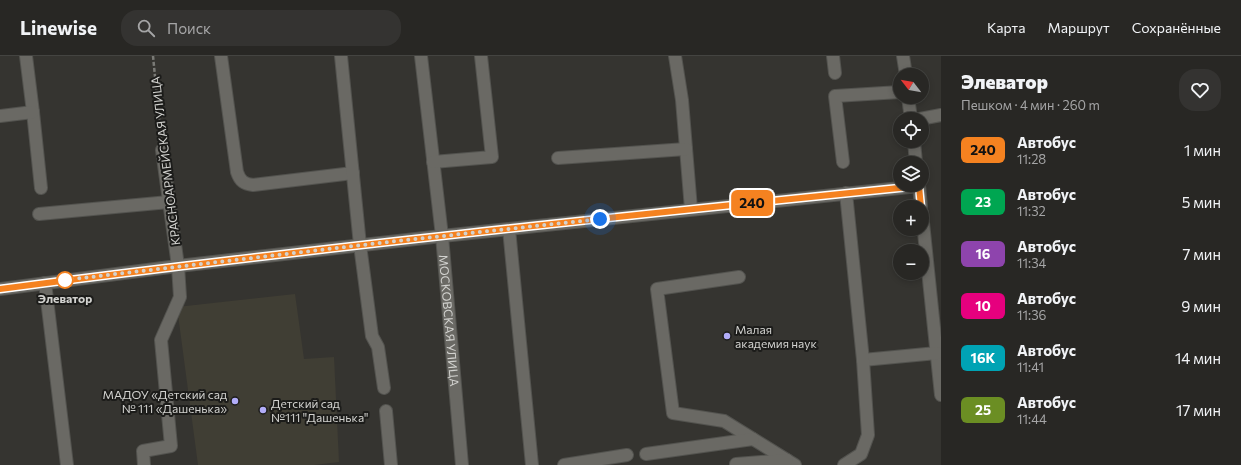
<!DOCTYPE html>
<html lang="ru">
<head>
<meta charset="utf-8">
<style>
	:root { --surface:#282724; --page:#343331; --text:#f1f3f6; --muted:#a5a5a6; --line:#444441 }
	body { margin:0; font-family:Commissioner,sans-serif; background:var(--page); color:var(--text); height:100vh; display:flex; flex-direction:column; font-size:15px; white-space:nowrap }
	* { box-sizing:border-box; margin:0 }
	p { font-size:13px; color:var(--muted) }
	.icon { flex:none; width:22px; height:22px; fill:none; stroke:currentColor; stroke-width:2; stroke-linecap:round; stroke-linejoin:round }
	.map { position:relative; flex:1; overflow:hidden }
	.side { display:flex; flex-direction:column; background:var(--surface); width:300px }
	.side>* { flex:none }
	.badge { padding:0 8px; border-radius:6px; font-size:14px; line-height:26px }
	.needle { width:26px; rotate:301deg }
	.tools { position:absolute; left:893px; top:12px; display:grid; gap:8px }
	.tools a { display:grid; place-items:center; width:36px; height:36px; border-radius:50%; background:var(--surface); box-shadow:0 2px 6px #0003,0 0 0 1px var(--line); font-size:20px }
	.you { position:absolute; width:20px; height:20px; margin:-10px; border:3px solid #fff; border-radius:50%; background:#1a73e8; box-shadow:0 0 0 6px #1a73e833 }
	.map>.badge { position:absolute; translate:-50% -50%; box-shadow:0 0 0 2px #fff }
	.round { display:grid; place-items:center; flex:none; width:42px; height:42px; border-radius:16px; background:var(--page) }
	.overview { display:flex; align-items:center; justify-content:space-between; height:68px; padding:0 20px }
	h1 { font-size:19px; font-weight:800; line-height:30px }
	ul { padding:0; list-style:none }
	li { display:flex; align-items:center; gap:12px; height:52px; padding:0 20px }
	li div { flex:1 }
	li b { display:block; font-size:15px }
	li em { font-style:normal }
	li .badge { min-width:44px; font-weight:700; text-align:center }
	header { display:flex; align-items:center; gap:24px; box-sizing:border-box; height:56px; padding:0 20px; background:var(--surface); border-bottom:1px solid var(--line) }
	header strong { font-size:19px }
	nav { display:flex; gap:22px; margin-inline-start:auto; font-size:14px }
	.search { width:280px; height:36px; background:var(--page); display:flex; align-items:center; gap:10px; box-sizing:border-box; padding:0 14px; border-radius:16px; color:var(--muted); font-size:15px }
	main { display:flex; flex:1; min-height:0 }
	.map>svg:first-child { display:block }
</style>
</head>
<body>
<header>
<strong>Linewise</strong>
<div class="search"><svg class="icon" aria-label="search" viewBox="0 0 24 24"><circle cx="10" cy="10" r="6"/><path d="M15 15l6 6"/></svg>Поиск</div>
<nav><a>Карта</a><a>Маршрут</a><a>Сохранённые</a></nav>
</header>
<main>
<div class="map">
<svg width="941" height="409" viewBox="0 0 941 409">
	<rect width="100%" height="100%" fill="#353430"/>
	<path fill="#403e34" d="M295 238 304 303 334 301 339 406 314 409H198L177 251Z"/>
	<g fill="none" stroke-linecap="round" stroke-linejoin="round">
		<defs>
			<g id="minor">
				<path d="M26 0 33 56 41 132"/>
				<path d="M221 0 237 116C240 125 244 128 253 129L353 117"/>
				<path d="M341 0 360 189 372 280 378 291 384 332"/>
				<path id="s1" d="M421 0 442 180 462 409"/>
				<path d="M675 0 682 44 691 153"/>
				<path d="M833 0 835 17"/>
				<path d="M903 0 906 19"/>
				<path d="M908 41 911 63"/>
				<path d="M0 60 33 56"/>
				<path d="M920 63 941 59"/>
				<path d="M914 85 916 107"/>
				<path d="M558 102 686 93"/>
				<path d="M433 106 492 101 481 0"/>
				<path d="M843 106 835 40 900 36"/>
				<path d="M919 129 921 151"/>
				<path d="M922 157 941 339"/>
				<path d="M39 158 169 146"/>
				<path d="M509 173 532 409"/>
				<path d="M739 221 657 233 673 357 724 365 795 409"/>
				<path d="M45 227 67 409"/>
				<path d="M0 233 178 210 442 180 919 130"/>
				<path d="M863 304 937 297"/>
				<path d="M386 355 391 409"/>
				<path d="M646 398 753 383"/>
				<path d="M736 408 787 404"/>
				<path d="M144 409 143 395 171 390 161 284 180 241 178 210 162 94"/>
				<path d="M564 409 627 399"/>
				<path d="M844 409 861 398 868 379 863 304 846 137"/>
			</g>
		</defs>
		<use href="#minor" stroke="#53534f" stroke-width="14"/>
		<path stroke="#7a7a76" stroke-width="2.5" stroke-dasharray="4 2" stroke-linecap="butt" d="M153 0 161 82"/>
		<use href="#minor" stroke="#6a6964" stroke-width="12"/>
	</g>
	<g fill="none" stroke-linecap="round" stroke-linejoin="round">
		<defs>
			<path id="line" d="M0 233C306 193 612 161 919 130L921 151"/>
		</defs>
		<use href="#line" stroke="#fff" stroke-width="9"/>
		<use href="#line" stroke="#f58220" stroke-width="6"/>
		<path stroke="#d2d2cf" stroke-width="4" stroke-dasharray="0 7.2" d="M65 224 388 186 600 163"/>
	</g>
	<circle fill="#fff" stroke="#f58220" stroke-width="2" cx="65" cy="224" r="8"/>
	<g fill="#b2adf9" stroke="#1c1c1a" stroke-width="1.5">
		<circle cx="727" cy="280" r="4"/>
		<circle cx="235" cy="345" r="4"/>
		<circle cx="263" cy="354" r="4"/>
	</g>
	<g text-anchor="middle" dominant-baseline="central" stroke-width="4" stroke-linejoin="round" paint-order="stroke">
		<g font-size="12" fill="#d2d2cf" stroke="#1c1c1a">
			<text transform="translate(165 105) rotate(-97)">КРАСНОАРМЕЙСКАЯ УЛИЦА</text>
			<text stroke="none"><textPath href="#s1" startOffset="266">МОСКОВСКАЯ УЛИЦА</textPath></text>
		</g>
		<g font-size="12" font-weight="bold" fill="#d2d2cf" stroke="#1c1c1a">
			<text x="65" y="242">Элеватор</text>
		</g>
		<g font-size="12" fill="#d2d2cf" stroke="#1c1c1a" text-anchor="start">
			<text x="735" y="273">Малая<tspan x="735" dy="14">академия наук</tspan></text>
			<text x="227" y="338" text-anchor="end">МАДОУ «Детский сад<tspan x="227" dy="14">№ 111 «Дашенька»</tspan></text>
			<text x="271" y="347">Детский сад<tspan x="271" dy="14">№111 "Дашенька"</tspan></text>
		</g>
	</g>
</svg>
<div class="tools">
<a><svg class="needle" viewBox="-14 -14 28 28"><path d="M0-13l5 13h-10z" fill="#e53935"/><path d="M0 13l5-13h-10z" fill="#a5a5a6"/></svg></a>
<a><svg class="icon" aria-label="locate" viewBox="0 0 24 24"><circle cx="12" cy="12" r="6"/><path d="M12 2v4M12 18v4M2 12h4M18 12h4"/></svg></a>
<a><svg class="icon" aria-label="layers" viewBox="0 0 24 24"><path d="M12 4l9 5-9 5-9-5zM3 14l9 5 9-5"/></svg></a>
<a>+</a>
<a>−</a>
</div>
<div class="you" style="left:600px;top:163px"></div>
<b class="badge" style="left:752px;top:147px;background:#f58220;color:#111">240</b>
</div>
<section class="side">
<div class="overview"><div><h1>Элеватор</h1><p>Пешком · 4 мин · 260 m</p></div><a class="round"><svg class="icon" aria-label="heart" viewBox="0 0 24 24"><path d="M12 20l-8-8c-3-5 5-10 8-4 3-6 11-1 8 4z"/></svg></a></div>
<ul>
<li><span class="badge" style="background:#f58220;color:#111">240</span><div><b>Автобус</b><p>11:28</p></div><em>1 мин</em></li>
<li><span class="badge" style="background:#00a651;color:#fff">23</span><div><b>Автобус</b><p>11:32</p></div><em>5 мин</em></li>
<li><span class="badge" style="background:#8e44ad;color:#fff">16</span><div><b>Автобус</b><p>11:34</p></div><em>7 мин</em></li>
<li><span class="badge" style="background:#e6007e;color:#fff">10</span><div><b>Автобус</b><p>11:36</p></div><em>9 мин</em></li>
<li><span class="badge" style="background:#00a3b4;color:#fff">16К</span><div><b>Автобус</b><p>11:41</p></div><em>14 мин</em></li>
<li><span class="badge" style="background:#6b8e23;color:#fff">25</span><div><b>Автобус</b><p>11:44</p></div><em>17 мин</em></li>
</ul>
</section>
</main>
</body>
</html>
